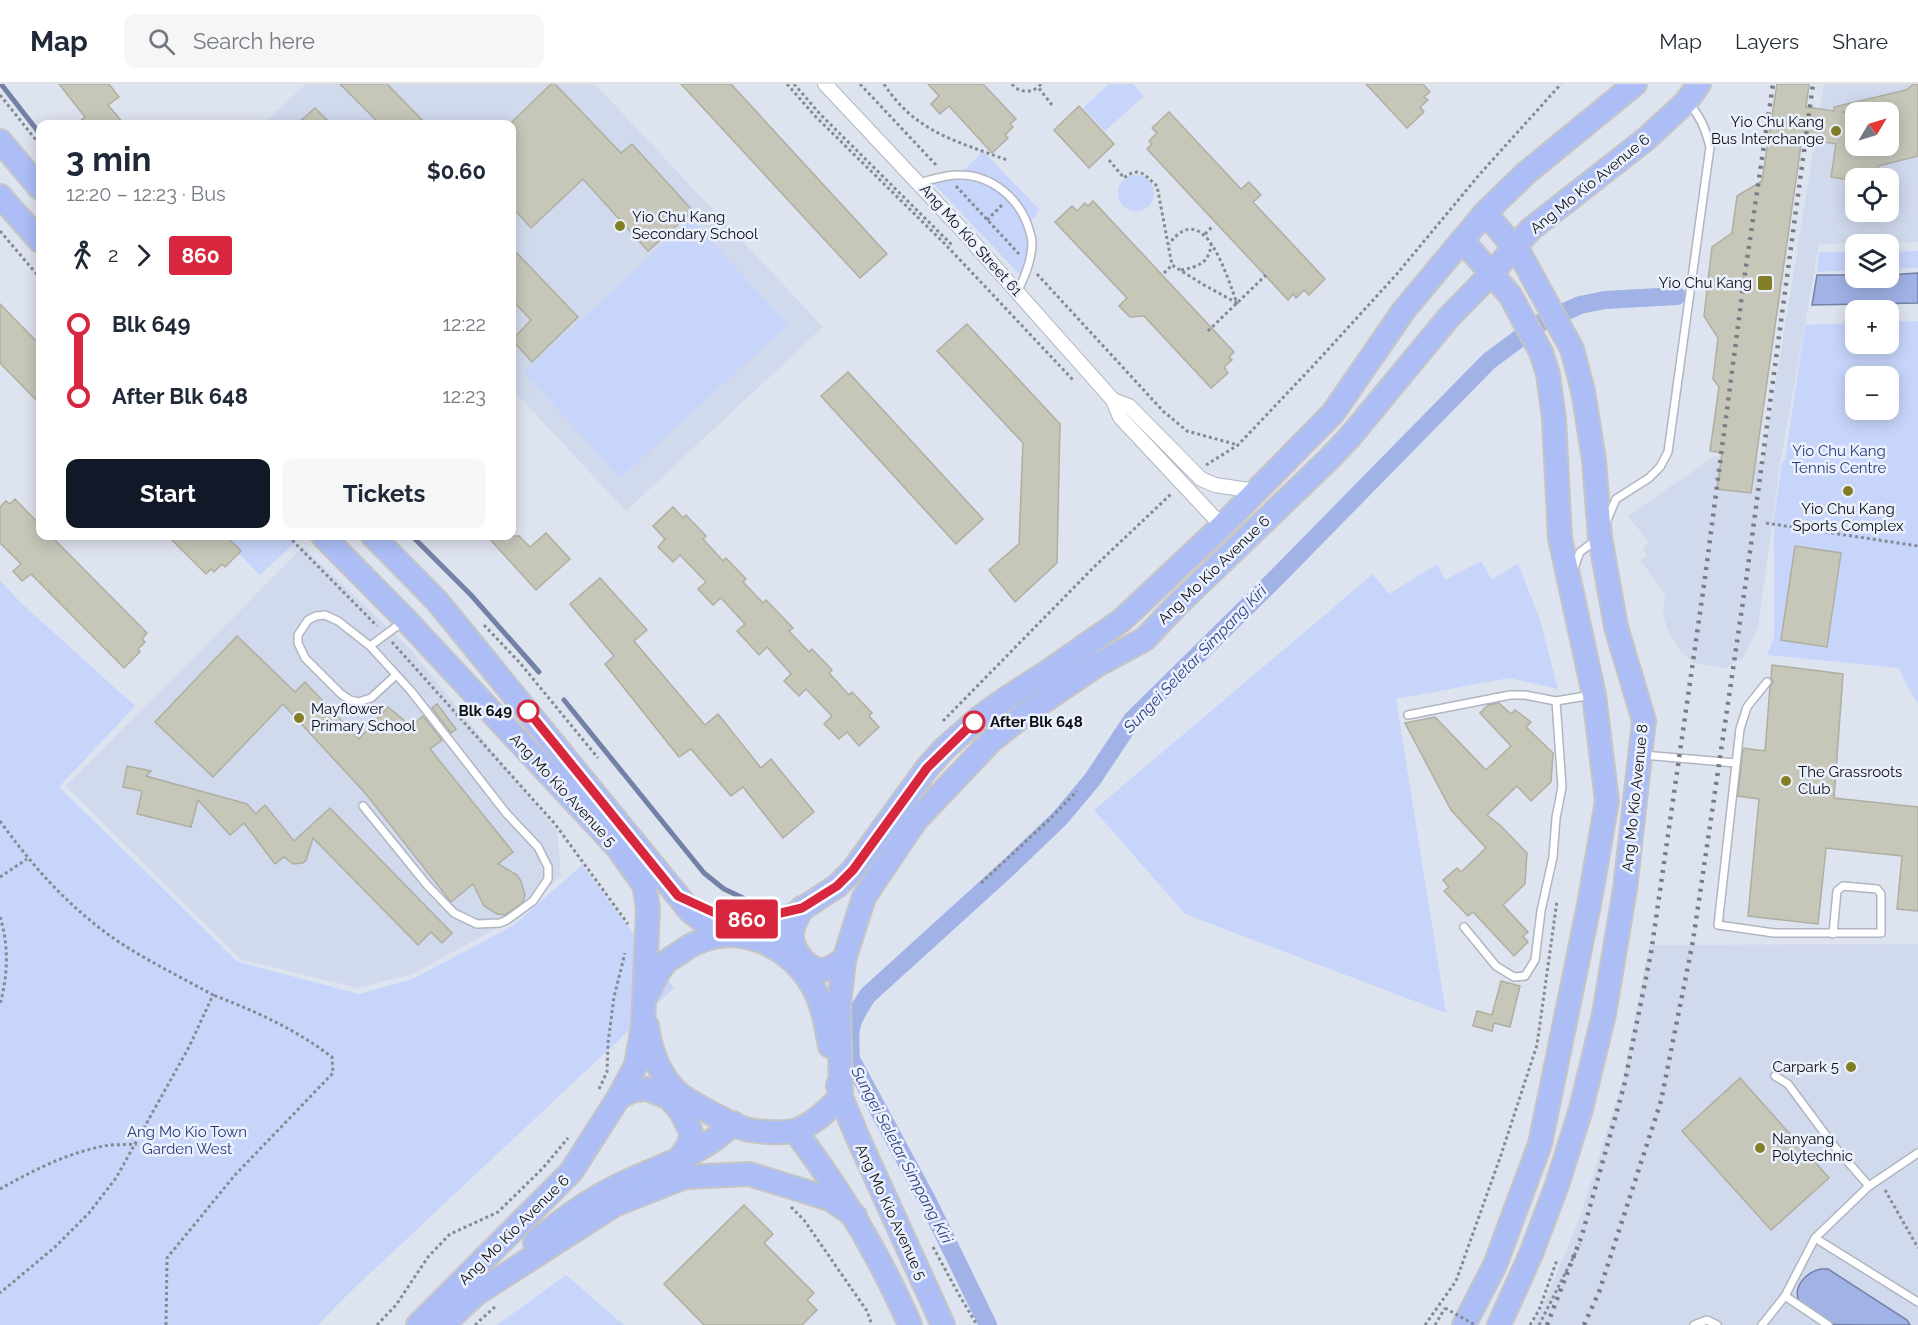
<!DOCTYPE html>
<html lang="en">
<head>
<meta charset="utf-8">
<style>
	:root { --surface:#fff; --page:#f6f6f7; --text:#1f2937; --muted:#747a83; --line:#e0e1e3; --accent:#111827 }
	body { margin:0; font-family:Raleway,sans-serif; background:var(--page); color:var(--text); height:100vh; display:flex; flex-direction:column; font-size:22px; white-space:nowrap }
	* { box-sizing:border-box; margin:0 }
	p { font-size:20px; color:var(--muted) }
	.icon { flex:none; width:33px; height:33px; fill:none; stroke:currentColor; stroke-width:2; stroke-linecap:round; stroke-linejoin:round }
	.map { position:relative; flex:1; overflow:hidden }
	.details { position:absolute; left:36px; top:36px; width:480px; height:420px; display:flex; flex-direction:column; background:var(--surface); border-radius:12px; box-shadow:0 3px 15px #0003 }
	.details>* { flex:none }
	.badge { padding:0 12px; border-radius:4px; font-size:21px; line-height:39px }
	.needle { width:39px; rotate:52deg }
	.controls { position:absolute; left:1845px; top:18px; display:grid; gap:12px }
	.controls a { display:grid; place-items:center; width:54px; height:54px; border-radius:12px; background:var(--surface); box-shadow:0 3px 15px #0003; font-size:30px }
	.map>.badge { position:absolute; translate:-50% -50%; box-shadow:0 0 0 3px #fff }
	.legs { display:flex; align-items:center; gap:9px; height:66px; padding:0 30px; font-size:20px }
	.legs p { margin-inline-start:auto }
	.summary { display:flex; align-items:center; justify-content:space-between; height:102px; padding:0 30px }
	h1 { font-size:33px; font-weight:700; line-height:45px }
	.action { display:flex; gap:12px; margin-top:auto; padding:12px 30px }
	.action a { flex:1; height:69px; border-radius:12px; background:var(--accent); color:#fff; font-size:24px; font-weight:700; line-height:69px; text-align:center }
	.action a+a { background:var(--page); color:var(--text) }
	ul { padding:0 30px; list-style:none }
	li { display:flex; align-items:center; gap:21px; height:72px; font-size:22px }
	li i { display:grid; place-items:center; width:9px; height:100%; margin:0 8px; background:currentColor }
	li i::after { content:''; width:15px; height:15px; margin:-8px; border:4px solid; border-radius:50%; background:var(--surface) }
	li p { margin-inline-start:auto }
	li:first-child i { background:linear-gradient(#0000 50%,currentColor 0) }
	li:last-child i { background:linear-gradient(currentColor 50%,#0000 0) }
	header { display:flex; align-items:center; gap:36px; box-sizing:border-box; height:84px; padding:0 30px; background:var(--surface); border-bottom:2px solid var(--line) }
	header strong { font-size:28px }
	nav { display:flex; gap:33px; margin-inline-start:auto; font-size:21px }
	.search { width:420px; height:54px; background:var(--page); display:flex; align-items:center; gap:15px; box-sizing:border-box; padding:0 21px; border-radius:12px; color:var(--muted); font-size:22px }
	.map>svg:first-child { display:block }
</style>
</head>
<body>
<header>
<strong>Map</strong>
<div class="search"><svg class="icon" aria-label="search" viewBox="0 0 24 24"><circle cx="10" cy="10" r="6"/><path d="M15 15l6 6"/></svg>Search here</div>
<nav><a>Map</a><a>Layers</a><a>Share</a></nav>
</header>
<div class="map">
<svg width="1918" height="1241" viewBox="0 0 1918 1241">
	<rect width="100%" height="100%" fill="#dee3f0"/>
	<g fill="#d1d9ed" fill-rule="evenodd">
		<path d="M306 0H595L823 243 626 427 512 305V40H263Z"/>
		<path d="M1824 0H1918V158L1819 160 1780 381 1758 544 1743 574 1725 584 1694 579 1682 569 1669 549 1663 532 1665 510 1640 476 1647 472 1643 465 1649 458 1628 432 1715 372 1763 378ZM1856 28H1888V62H1856ZM1856 94H1888V128H1856Z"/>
		<path d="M303 463 411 566 557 747 561 792 510 837 412 890 358 904 240 875 66 702Z"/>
		<path d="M1918 860V1241H1533L1547 1213 1580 1133 1623 995 1649 861Z"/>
	</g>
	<g fill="#c7d5fb" fill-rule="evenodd">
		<path d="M1109 0H1133L1144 12 1105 47 1083 24Z"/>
		<path d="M983 67 1040 126 1028 140 1033 157 1024 195 930 96 959 91Z"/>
		<circle cx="1136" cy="109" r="18"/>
		<path d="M691 135 788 241 620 394 524 288Z"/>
		<path d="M1918 167V184L1889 185V168Z"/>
		<path d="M1819 168H1855V186L1817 188Z"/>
		<path d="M1918 237V620L1905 598 1899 584 1767 571 1774 554V434L1782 379 1785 376 1805 241 1855 239 1856 260H1888L1889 238ZM1856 292H1888V326H1856Z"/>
		<path d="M221 452H302L260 491Z"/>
		<path d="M1481 477 1492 496 1518 479 1540 536 1558 605 1509 594 1396 615 1446 929 1185 830 1094 726 1373 490 1389 510 1437 480 1445 496Z"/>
		<path d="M0 496 20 518 135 622 59 703 238 878 359 910 413 895 514 841 582 781 674 904 346 1212 318 1241H0Z"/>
		<path d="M566 1191 624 1241H497Z"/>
	</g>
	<g fill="#a0b2e6" stroke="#7481a6" stroke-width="1.5">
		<path d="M1918 189V219L1812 221 1817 191H1855L1856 194H1888L1889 191Z"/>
		<path d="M1821 1185H1828L1907 1236 1910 1241C1896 1241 1833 1241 1825 1240 1820 1238 1802 1224 1800 1219 1791 1204 1806 1188 1821 1185Z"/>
	</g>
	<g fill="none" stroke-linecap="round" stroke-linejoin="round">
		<g stroke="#7481a6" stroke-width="5">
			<path d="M1 0 40 50"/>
			<path d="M412 452 471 511 539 588"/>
			<path d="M564 616 704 789 724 805 743 814"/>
			<path d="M910 867 921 864"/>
		</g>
		<path stroke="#a0b2e6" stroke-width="18" d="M988 1241 928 1118 851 975C849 943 849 939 868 911L1009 783 1060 734 1092 696 1132 636 1273 497 1489 277 1540 239 1580 221 1605 216 1677 212"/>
	</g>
	<g fill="#c6c7b9" stroke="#aeaea1" stroke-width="1.5" fill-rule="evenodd">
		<path d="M59 0H109L119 13 108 21 124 40H76L85 33Z"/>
		<path d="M340 0H387L426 40H380Z"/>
		<path d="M551 0H555L621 69 632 60 693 127 648 167 583 95 531 144 512 123V38Z"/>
		<path d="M681 0H731L887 170 860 194Z"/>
		<path d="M928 0H983L1016 35 1010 40 1013 43 1005 51 1008 54 992 69 949 22 940 30 931 20 939 12Z"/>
		<path d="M1366 0H1423L1430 8 1424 13 1428 16 1420 23 1424 28 1407 44Z"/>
		<path d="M1777 0H1809L1806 23 1834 27V23L1906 6 1914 0H1918V72L1878 82 1881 94H1856V97L1831 93 1836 60 1802 54 1751 409 1717 405 1722 369 1710 367 1719 303 1713 295 1718 254 1704 232 1712 163 1732 149 1737 112 1762 97ZM1841 28H1888V62H1856V31Z"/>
		<path d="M1079 22 1114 60 1089 84 1054 46Z"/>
		<path d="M315 24 331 40H297Z"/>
		<path d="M1169 28 1241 105 1249 98 1261 111 1253 118 1325 195 1309 211 1304 206 1296 214 1293 210 1288 216 1147 65 1152 60 1149 57 1157 49 1152 44Z"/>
		<path d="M1093 117 1234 268 1229 273 1232 276 1224 283 1228 289 1211 304 1144 232 1130 233 1119 222 1127 214 1055 138 1072 122 1077 127 1085 119 1088 122Z"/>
		<path d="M512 164 578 233 532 278 512 256 531 236 512 216Z"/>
		<path d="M0 220 40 261V320L0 279Z"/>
		<path d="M967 240 1060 340 1057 479 1015 518 989 486 1019 460 1023 359 937 267Z"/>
		<path d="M848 288 983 435 956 460 821 312Z"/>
		<path d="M15 415 40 441V452H51L147 549 142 555 145 558 138 565 140 568 124 584 31 490 22 497 13 487 21 480 0 459V423L6 417 10 420Z"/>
		<path d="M673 423 683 434 686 431 706 452 703 455 723 477 726 474 746 495 743 498 763 519 766 516 793 544 789 547 809 568 812 565 832 586 829 589 849 611 852 608 872 629 869 632 879 643 859 662 847 648 839 655 824 640 832 632 806 605 799 612 784 597 791 590 767 563 759 571 737 547 745 540 721 514 713 521 698 505 706 498 680 471 673 478 658 463 665 455 653 442Z"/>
		<path d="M546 449 570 475 536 506 487 452H519L530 463Z"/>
		<path d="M168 452H226L241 467 225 483 222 480 214 488 211 485 206 490Z"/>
		<path d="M1795 462 1841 469 1827 563 1781 556Z"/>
		<path d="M600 494 647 546 634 557 705 641 718 630 761 684 771 675 814 728 783 754 743 703 731 712 691 665 679 673 605 580 614 572 570 520Z"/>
		<path d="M237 552 295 608 305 598 359 655 388 623 411 642 423 632 442 656 430 665 513 768 498 780 517 791 521 797 525 811 523 818 505 831 497 830 484 822 473 800 451 818 366 710 283 620 213 693 155 638Z"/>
		<path d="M1772 581 1843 590 1834 714 1918 723V827L1897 825 1902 772 1826 764 1818 840 1748 832 1759 715 1738 712 1743 664 1765 667 1770 603 1773 598 1771 594Z"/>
		<path d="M1499 619 1511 630 1515 626 1531 638 1526 643 1553 669 1551 698 1531 717 1517 702 1487 731 1501 742 1527 769 1525 800 1503 821 1528 848 1523 852 1528 858 1514 872 1473 828 1468 832 1444 807 1449 803 1443 796 1457 784 1461 788 1486 764 1451 726 1405 639 1435 633 1486 686 1511 662 1480 629 1488 621Z"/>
		<path d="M437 620 456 645 451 649 432 624Z"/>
		<path d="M127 682 151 687 146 692 247 720 256 730 265 721 294 757 330 724 452 849 442 859 431 848 418 861 313 754 306 776 303 779 293 780 284 773 275 780 244 739 230 751 198 716 191 743 137 730 142 707 123 703Z"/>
		<path d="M1501 897 1520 902 1510 943 1494 939 1492 947 1473 942 1477 927 1492 931Z"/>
		<path d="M1740 994 1829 1094 1771 1146 1682 1047Z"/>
		<path d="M744 1121 773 1150 764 1159 814 1209 807 1216 817 1226 802 1241H704L664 1200Z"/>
	</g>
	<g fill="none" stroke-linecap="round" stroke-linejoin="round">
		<defs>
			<g id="service">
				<path d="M918 99C931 96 947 90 960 91 992 91 1020 115 1029 145 1030 149 1032 154 1032 158 1032 175 1025 193 1017 208"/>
				<path d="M1607 436 1616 415 1649 394 1660 383 1668 368 1710 63C1706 46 1701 33 1690 21"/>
				<path d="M1574 484 1580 468 1596 456"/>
				<path d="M370 562 404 537"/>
				<path d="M1767 598 1747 623 1740 645 1718 841 1774 849H1881V810L1877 805 1843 802 1837 807 1833 850"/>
				<path d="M1408 631 1510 611H1525L1556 617 1592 611"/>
				<path d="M1643 671 1736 679"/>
				<path d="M363 722 427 801 454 829 477 840 500 839 507 836 533 817 548 795V783L538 763 506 729 411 607 370 562 338 537 325 531 316 532 308 536 298 551V559L305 574 341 610 350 616 358 618 371 614 396 591"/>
				<path d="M1464 843 1496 882 1514 893 1525 892 1535 876 1541 827 1553 773 1556 734 1562 703 1556 617"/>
				<path d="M1775 992 1788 1000 1834 1062 1869 1102"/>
				<path d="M1815 1154 1918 1218"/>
				<path d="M1785 1212 1828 1241"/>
				<path d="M1694 1241 1707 1236 1717 1241"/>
				<path d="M1762 1241 1785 1212 1815 1154 1869 1102 1918 1069"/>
			</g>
			<g id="minor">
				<path d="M825 0 962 146 1113 316 1120 333 1222 442"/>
				<path d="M1113 316 1129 322 1201 395 1215 401 1256 407"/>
			</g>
			<g id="primary">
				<path d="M0 57 40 104"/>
				<path d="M0 112 40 157"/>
				<path d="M1485 129 1520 170 1572 265 1583 307 1594 376 1600 453 1616 543 1644 637 1625 805 1604 930 1581 1025 1557 1101 1531 1170 1499 1241"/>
				<path d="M1462 156 1510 211 1541 268 1548 290 1554 335 1560 454 1594 611 1607 717 1589 821 1540 1060 1495 1181 1464 1241"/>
				<path d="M323 452 406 536 617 763 644 801 648 824 643 942 636 981 619 1013 571 1088 418 1241"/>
				<path d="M373 452 437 517 691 828 707 840 726 850"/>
				<path d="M802 824C798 833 792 841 792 850 791 865 807 887 823 886 830 885 838 879 844 876"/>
				<path d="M726 850 760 846 784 837 837 802 853 786 927 684 944 665 979 634 1004 616 1046 589 1122 536 1222 442 1333 329 1404 226 1485 129 1525 90 1635 0"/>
				<path d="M647 910C653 899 658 887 666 878 672 873 679 870 685 865 729 836 786 856 812 901 823 920 826 941 830 962"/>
				<path d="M647 942C650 965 659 991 677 1008 685 1016 730 1040 742 1044 753 1048 785 1050 797 1046 814 1040 828 1025 841 1013"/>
				<path d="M838 1001 841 1013 857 1052 943 1241"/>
				<path d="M619 1013 634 1006 647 1005 668 1013 680 1026 691 1048 690 1059 680 1074"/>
				<path d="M841 1013 839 921 844 876 864 813 916 736 992 656 1025 630 1097 581 1145 555 1175 523 1329 375 1349 354 1449 233 1491 190 1531 145 1646 55 1686 18 1699 0"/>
				<path d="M795 1047C841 1107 880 1172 910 1241"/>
				<path d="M535 1158C563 1135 587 1117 620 1101 658 1082 703 1071 733 1039"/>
				<path d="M471 1213 614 1121 685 1093 749 1090 830 1115 855 1132"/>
				<path d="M443 1241 483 1203"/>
			</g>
		</defs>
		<use href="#service" stroke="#b0b5c1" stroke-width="10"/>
		<use href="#minor" stroke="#b0b5c1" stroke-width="16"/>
		<use href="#primary" stroke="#c5c5c6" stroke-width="26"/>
		<g stroke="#868a93" stroke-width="3" stroke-dasharray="3 3" stroke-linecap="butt">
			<path d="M787 0 815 32 945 160 1074 297"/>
			<path d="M794 0 820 30 952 161"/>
			<path d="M860 0 937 82"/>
			<path d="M884 0C915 48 956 57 1007 76"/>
			<path d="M1012 0C1018 8 1030 10 1038 3"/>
			<path d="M1041 0 1038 3 1052 21"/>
			<path d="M0 11 40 61"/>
			<path d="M1109 76 1124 94 1129 90 1137 88 1144 90 1157 102 1172 181 1204 201 1237 219C1227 194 1205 112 1169 160"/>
			<path d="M956 102 1019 170"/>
			<path d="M987 136 1002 121"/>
			<path d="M0 147 40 194"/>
			<path d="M1205 150 1213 142"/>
			<path d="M1181 186C1198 183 1209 179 1211 161"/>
			<path d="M1164 189 1172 181"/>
			<path d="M1037 190 1163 327 1187 347 1238 361"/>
			<path d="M1208 247 1266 191"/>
			<path d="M1206 381 1238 361 1312 283 1396 191 1479 91 1561 0"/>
			<path d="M1766 439 1918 462"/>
			<path d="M288 452 377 542"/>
			<path d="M484 541 520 579 598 674"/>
			<path d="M392 558 555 740 628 840"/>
			<path d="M943 637 1094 483 1171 410"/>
			<path d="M0 737C28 776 59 812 97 842 132 870 174 889 213 911L189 963 116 1094 89 1129 55 1163 0 1209"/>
			<path d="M0 793 27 775"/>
			<path d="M981 799 1050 735 1077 707"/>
			<path d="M0 833C9 861 8 892 0 920"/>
			<path d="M599 1005 607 988 608 959 614 913 625 869"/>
			<path d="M0 1105C32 1087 67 1069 104 1062 114 1060 126 1061 137 1060"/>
			<path d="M1885 1106 1918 1164"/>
			<path d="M791 1123 804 1136 867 1227 872 1241"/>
			<path d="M933 1163 958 1209 977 1241"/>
			<path d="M166 1241 167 1174 235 1091 333 989 332 973C295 945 255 927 213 911"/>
			<path d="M377 1241 396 1221 428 1173 450 1150 498 1128 543 1084 568 1054"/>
			<path d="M475 1241 496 1222"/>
			<path d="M1425 1241 1456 1197 1501 1071 1537 961 1557 817"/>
			<path d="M1435 1241 1445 1224"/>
			<path d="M1530 1241 1539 1226 1557 1176"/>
			<path d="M1539 1241 1580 1160"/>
		</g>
		<use href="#service" stroke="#fff" stroke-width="7"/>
		<use href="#minor" stroke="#fff" stroke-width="14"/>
		<use href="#primary" stroke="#adbef7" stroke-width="22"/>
		<g stroke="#797c84" stroke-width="4.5" stroke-dasharray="3 6" stroke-linecap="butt">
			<path d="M1547 1241 1582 1151 1624 1002 1651 869 1704 501 1744 196 1773 0"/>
			<path d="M1584 1241 1599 1208 1661 1017 1693 857 1747 490 1813 0"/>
		</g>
		<path stroke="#868a93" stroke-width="3" stroke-dasharray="3 3" stroke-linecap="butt" d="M1445 1224 1475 1241"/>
	</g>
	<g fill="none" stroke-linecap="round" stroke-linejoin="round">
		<defs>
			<path id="line-1" d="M528 627 678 812 726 834 751 836 802 824 837 802 853 786 927 684 974 638"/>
		</defs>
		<use href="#line-1" stroke="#fff" stroke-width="14"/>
		<use href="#line-1" stroke="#d7263d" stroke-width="9"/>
	</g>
	<g fill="#817e25" stroke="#ebf0fd" stroke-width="2">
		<circle cx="1836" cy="47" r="6"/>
		<circle cx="620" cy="142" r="6"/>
		<rect x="1757" y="191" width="16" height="16" rx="3"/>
		<circle cx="1848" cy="407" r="6"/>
		<circle cx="299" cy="634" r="6"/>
		<circle cx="1786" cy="697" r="6"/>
		<circle cx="1851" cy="983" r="6"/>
		<circle cx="1760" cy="1064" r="6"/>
	</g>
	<g fill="#fff" stroke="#d7263d" stroke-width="3">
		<circle cx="528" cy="627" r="10"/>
		<circle cx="974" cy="638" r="10"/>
	</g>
	<g text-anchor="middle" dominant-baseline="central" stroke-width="5" stroke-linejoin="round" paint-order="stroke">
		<g font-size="15" fill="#0d0e12" stroke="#ebf0fd" text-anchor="start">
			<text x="1824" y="38" text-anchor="end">Yio Chu Kang<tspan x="1824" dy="17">Bus Interchange</tspan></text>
			<text x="632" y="133">Yio Chu Kang<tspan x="632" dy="17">Secondary School</tspan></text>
			<text x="1752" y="199" text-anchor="end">Yio Chu Kang</text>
			<text x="1848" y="425" text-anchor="middle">Yio Chu Kang<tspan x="1848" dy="17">Sports Complex</tspan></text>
			<text x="311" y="625">Mayflower<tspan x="311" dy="17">Primary School</tspan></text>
			<text x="1798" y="688">The Grassroots<tspan x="1798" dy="17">Club</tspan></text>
			<text x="1839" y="983" text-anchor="end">Carpark 5</text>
			<text x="1772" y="1055">Nanyang<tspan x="1772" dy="17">Polytechnic</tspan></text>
		</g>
		<g font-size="15" fill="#0d0e12" stroke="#ebf0fd">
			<text transform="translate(1590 100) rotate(-39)">Ang Mo Kio Avenue 6</text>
			<text transform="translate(971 156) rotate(48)">Ang Mo Kio Street 61</text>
			<text transform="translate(1214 486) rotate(-44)">Ang Mo Kio Avenue 6</text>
			<text transform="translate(563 706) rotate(47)">Ang Mo Kio Avenue 5</text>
			<text transform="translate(1635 714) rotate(-84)">Ang Mo Kio Avenue 8</text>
			<text transform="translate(891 1128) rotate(65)">Ang Mo Kio Avenue 5</text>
			<text transform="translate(514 1146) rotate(-45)">Ang Mo Kio Avenue 6</text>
		</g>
		<g font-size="15" fill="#2b3b79" stroke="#ebf0fd">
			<text x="1839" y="367">Yio Chu Kang<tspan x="1839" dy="17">Tennis Centre</tspan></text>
			<text x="187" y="1048">Ang Mo Kio Town<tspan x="187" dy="17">Garden West</tspan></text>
		</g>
		<g font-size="15" font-weight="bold" fill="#0d0e12" stroke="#ebf0fd" text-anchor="end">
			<text x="512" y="627">Blk 649</text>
			<text x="990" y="638" text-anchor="start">After Blk 648</text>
		</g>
		<g font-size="16" font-style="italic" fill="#324483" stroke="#ebf0fd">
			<text transform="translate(1195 575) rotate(-46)">Sungei Seletar Simpang Kiri</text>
			<text transform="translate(902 1071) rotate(62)">Sungei Seletar Simpang Kiri</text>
		</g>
	</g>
</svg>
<div class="controls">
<a><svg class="needle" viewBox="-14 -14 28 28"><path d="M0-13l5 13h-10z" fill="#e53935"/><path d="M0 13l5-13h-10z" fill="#747a83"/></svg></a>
<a><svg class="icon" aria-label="locate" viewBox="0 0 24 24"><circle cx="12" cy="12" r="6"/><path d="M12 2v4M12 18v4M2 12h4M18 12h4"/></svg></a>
<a><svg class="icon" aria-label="layers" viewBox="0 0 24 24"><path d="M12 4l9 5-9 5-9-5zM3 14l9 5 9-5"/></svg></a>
<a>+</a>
<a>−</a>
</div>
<b class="badge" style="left:747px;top:835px;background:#d7263d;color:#fff">860</b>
<section class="details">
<div class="summary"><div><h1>3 min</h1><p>12:20 – 12:23 · Bus</p></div><b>$0.60</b></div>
<div class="legs"><svg class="icon" aria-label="walk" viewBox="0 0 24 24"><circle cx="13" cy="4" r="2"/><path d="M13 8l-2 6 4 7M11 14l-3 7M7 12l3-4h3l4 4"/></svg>2<svg class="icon" aria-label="forward" viewBox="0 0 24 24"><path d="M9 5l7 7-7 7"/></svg><b class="badge" style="background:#d7263d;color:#fff">860</b></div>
<ul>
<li><i style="color:#d7263d"></i><b>Blk 649</b><p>12:22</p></li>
<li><i style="color:#d7263d"></i><b>After Blk 648</b><p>12:23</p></li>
</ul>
<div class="action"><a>Start</a><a>Tickets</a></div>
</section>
</div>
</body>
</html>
